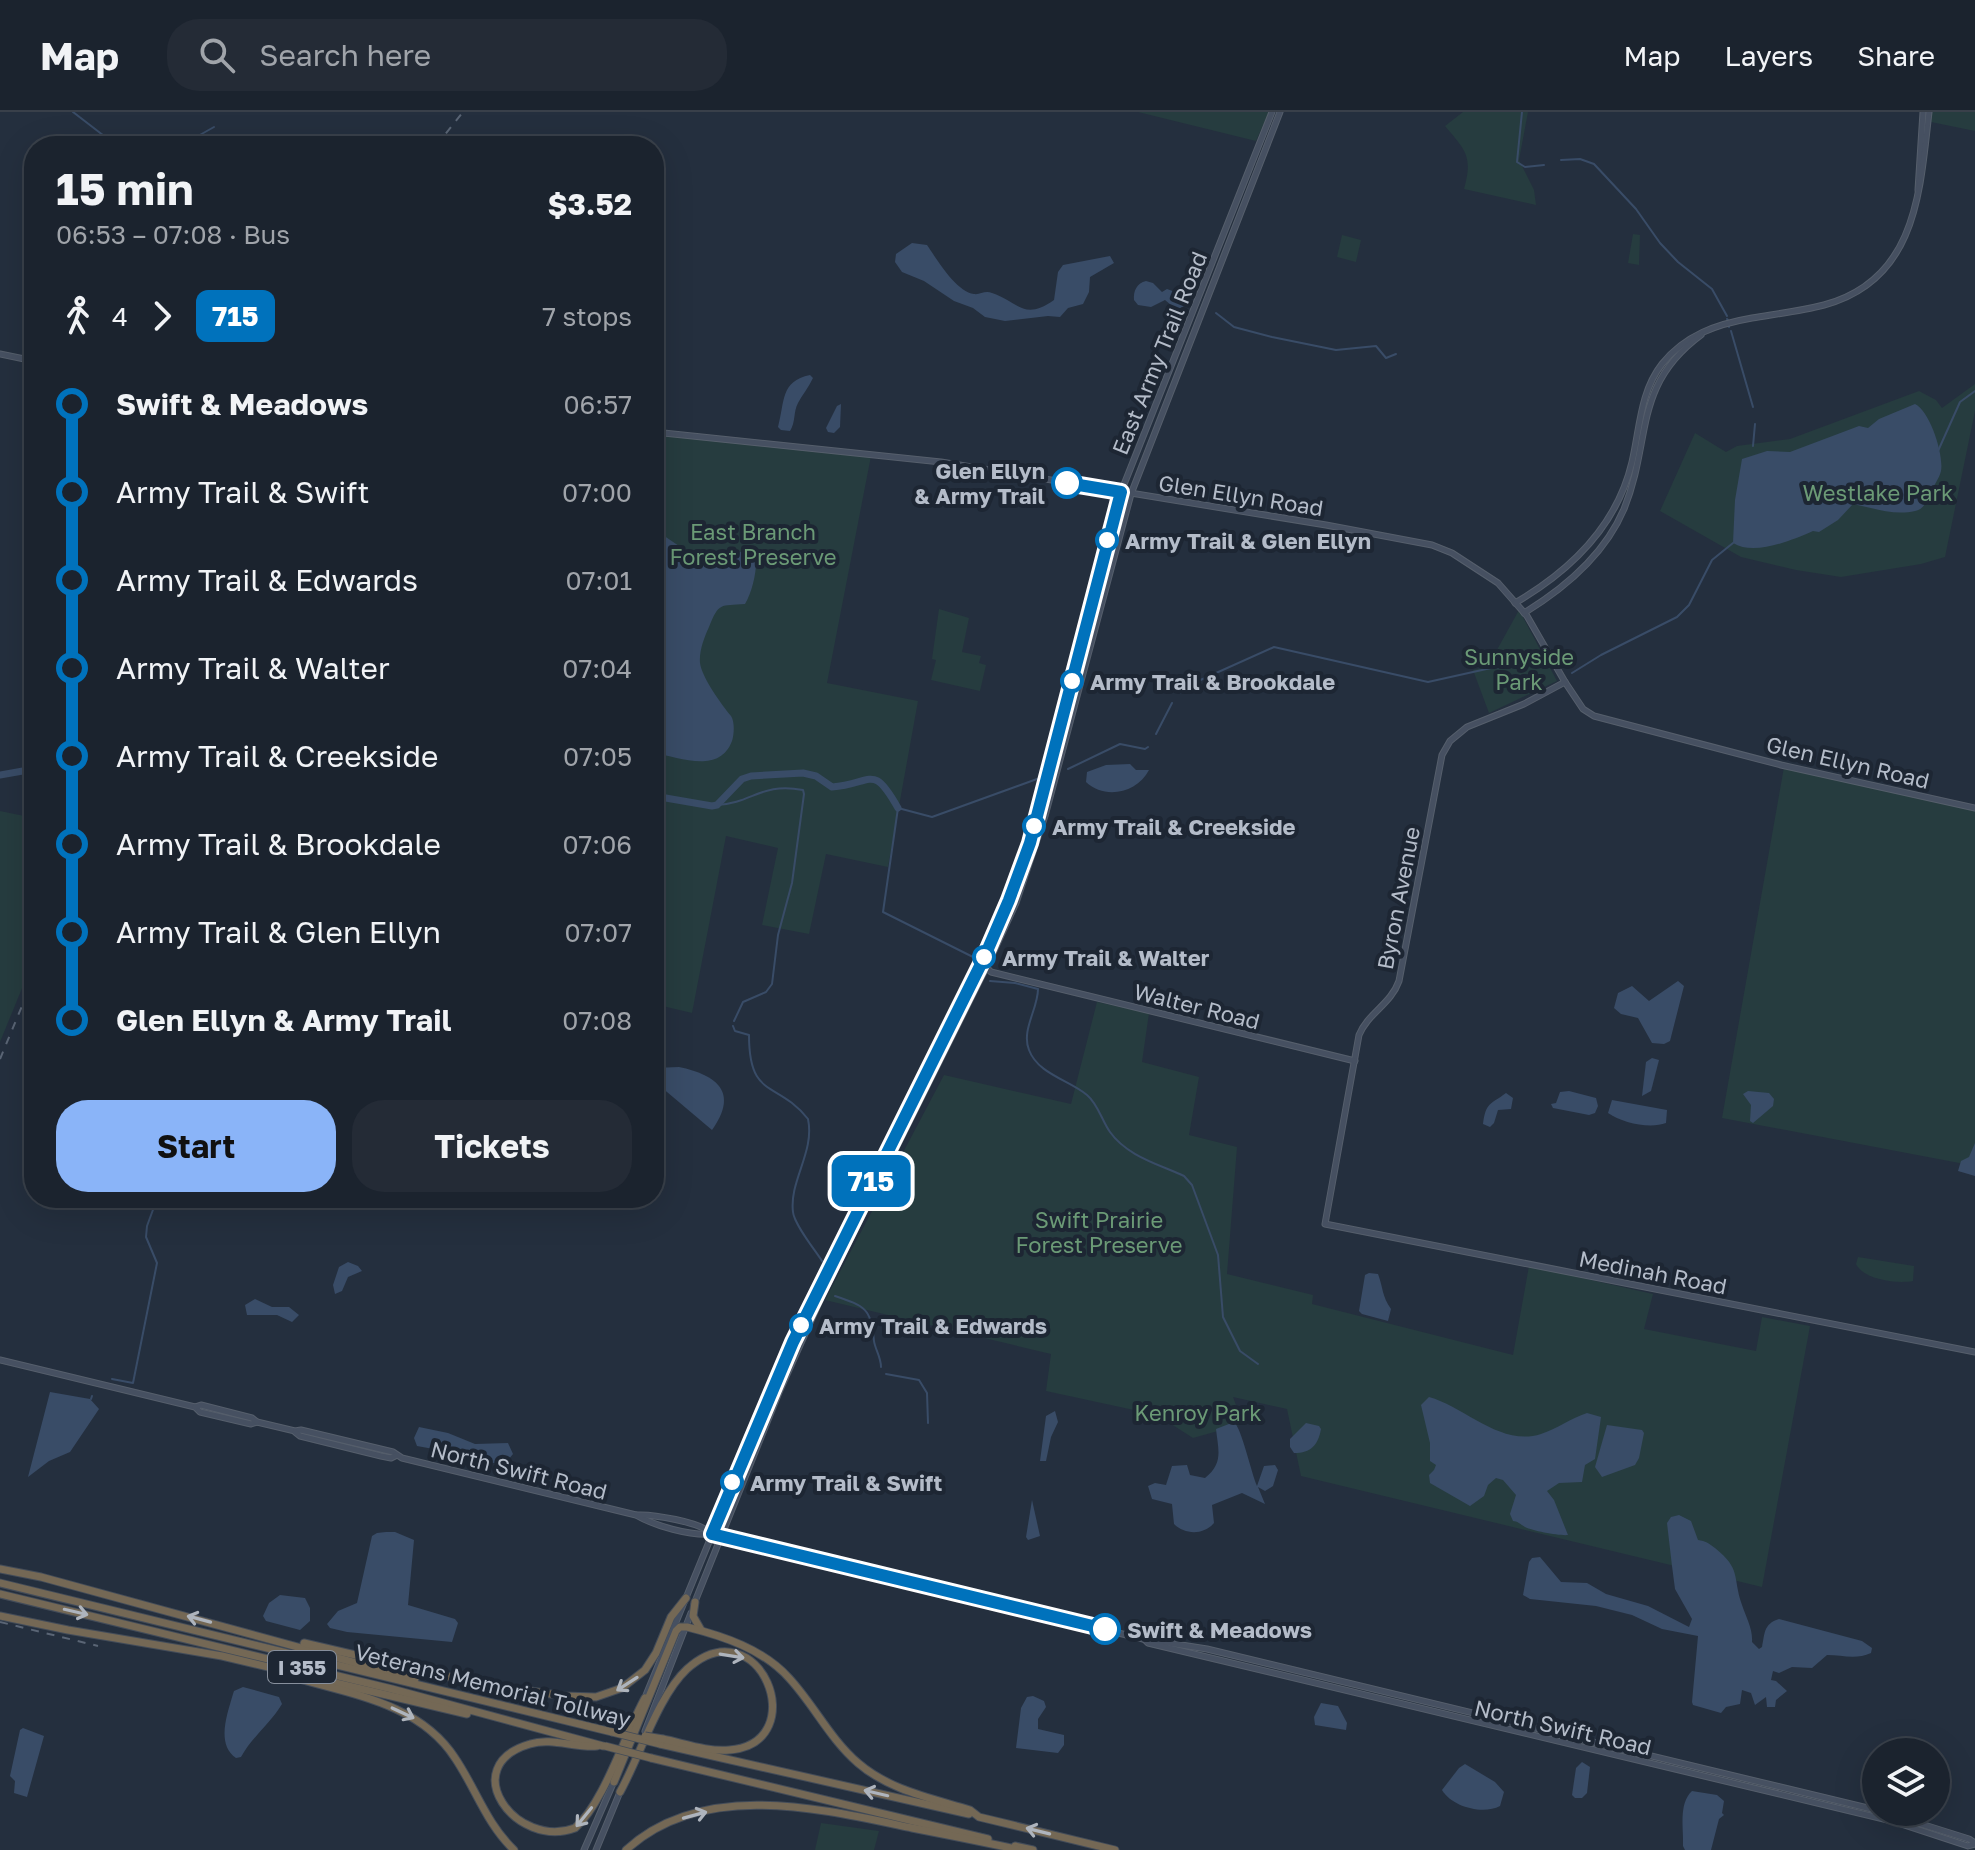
<!DOCTYPE html>
<html lang="en">
<head>
<meta charset="utf-8">
<style>
	:root { --surface:#1b232e; --page:#242b36; --text:#f1f3f6; --muted:#a0a4aa; --line:#39404a; --accent:#8ab4f8 }
	body { margin:0; font-family:"Golos Text",sans-serif; background:var(--page); color:var(--text); height:100vh; display:flex; flex-direction:column; font-size:30px; white-space:nowrap }
	* { box-sizing:border-box; margin:0 }
	p { font-size:26px; color:var(--muted) }
	.icon { flex:none; width:44px; height:44px; fill:none; stroke:currentColor; stroke-width:2; stroke-linecap:round; stroke-linejoin:round }
	.map { position:relative; flex:1; overflow:hidden }
	.side { position:absolute; left:24px; top:24px; width:640px; height:1072px; display:flex; flex-direction:column; background:var(--surface); border-radius:32px; box-shadow:0 8px 32px #0002,0 0 0 2px var(--line) }
	.side>* { flex:none }
	.badge { padding:0 16px; border-radius:12px; font-size:28px; line-height:52px }
	.controls { position:absolute; left:1862px; top:1626px; display:grid; gap:16px }
	.controls a { display:grid; place-items:center; width:88px; height:88px; border-radius:50%; background:var(--surface); box-shadow:0 8px 32px #0002,0 0 0 2px var(--line); font-size:40px }
	.map>.badge { position:absolute; translate:-50% -50%; box-shadow:0 0 0 4px #fff }
	.legs { display:flex; align-items:center; gap:12px; height:88px; padding:0 32px; font-size:26px }
	.legs p { margin-inline-start:auto }
	.headline { display:flex; align-items:center; justify-content:space-between; height:136px; padding:0 32px }
	h1 { font-size:44px; font-weight:700; line-height:60px }
	.action { display:flex; gap:16px; margin-top:auto; padding:16px 32px }
	.action a { flex:1; height:92px; border-radius:32px; background:var(--accent); color:#111; font-size:32px; font-weight:700; line-height:92px; text-align:center }
	.action a+a { background:var(--page); color:var(--text) }
	ul { padding:0 32px; list-style:none }
	li { display:flex; align-items:center; gap:28px; height:88px; font-size:30px }
	li i { display:grid; place-items:center; width:12px; height:100%; margin:0 10px; background:currentColor }
	li i::after { content:''; width:20px; height:20px; margin:-10px; border:6px solid; border-radius:50%; background:var(--surface) }
	li p { margin-inline-start:auto }
	li:first-child i { background:linear-gradient(#0000 50%,currentColor 0) }
	li:last-child i { background:linear-gradient(currentColor 50%,#0000 0) }
	header { display:flex; align-items:center; gap:48px; box-sizing:border-box; height:112px; padding:0 40px; background:var(--surface); border-bottom:2px solid var(--line) }
	header strong { font-size:38px }
	nav { display:flex; gap:44px; margin-inline-start:auto; font-size:28px }
	.search { width:560px; height:72px; background:var(--page); display:flex; align-items:center; gap:20px; box-sizing:border-box; padding:0 28px; border-radius:32px; color:var(--muted); font-size:30px }
	.map>svg:first-child { display:block }
</style>
</head>
<body>
<header>
<strong>Map</strong>
<div class="search"><svg class="icon" aria-label="search" viewBox="0 0 24 24"><circle cx="10" cy="10" r="6"/><path d="M15 15l6 6"/></svg>Search here</div>
<nav><a>Map</a><a>Layers</a><a>Share</a></nav>
</header>
<div class="map">
<svg width="1975" height="1738" viewBox="0 0 1975 1738">
	<rect width="100%" height="100%" fill="#242f3e"/>
	<g fill="#263c3f">
		<path d="M1138 0H1269L1256 29Z"/>
		<path d="M1463 0H1528L1519 48 1534 78 1536 93 1464 77C1473 44 1466 39 1445 14Z"/>
		<path d="M1932 0H1975V19L1931 10Z"/>
		<path d="M1633 122 1640 123 1639 153 1628 151Z"/>
		<path d="M1342 123 1361 128 1356 150 1337 145Z"/>
		<path d="M1975 272V299L1945 445 1921 452 1841 465 1796 458 1741 445 1660 399 1695 321 1726 340 1737 334 1790 327 1919 279 1936 288 1942 296Z"/>
		<path d="M654 321 871 344 827 571 918 589 888 755 826 742 809 822 762 813 778 736 726 724 692 901 654 892Z"/>
		<path d="M939 497 969 506 962 540 981 544 979 551 986 553 980 579 931 568 936 548 932 547Z"/>
		<path d="M1519 498 1557 569 1489 601 1473 558 1488 554Z"/>
		<path d="M1784 655 1975 699V1054L1722 1006Z"/>
		<path d="M0 699 34 706V847L0 930Z"/>
		<path d="M1097 890 1149 901 1142 950 1199 965 1189 1023 1237 1035 1227 1162 1313 1183 1312 1192 1513 1243 1529 1154 1653 1182 1644 1217 1756 1239 1762 1205 1810 1214 1762 1475 1301 1364 1287 1297 1233 1285 1243 1312 1193 1326 1157 1303 1046 1279 1051 1242 825 1188 944 963 1071 992Z"/>
		<path d="M1858 1145 1914 1154 1913 1169C1897 1172 1864 1168 1856 1152Z"/>
		<path d="M821 1711 879 1719 874 1738H815Z"/>
	</g>
	<g fill="#394c67">
		<path d="M912 131 927 133C936 146 956 180 974 182 980 183 985 178 992 181 1020 191 1024 209 1054 188L1058 160 1063 153 1110 144 1114 151 1090 165 1089 180 1083 192 1068 196 1060 205 1048 204 1005 209 985 205 973 196 954 189 924 169 902 160 895 150 896 142Z"/>
		<path d="M1146 169 1153 171 1162 180 1167 177 1186 184 1184 194 1177 198 1165 188 1151 195 1138 193 1134 188C1133 179 1137 171 1146 169Z"/>
		<path d="M810 263 813 266C809 275 802 283 798 291 793 300 796 310 790 319L781 318 778 315C785 290 780 269 810 263Z"/>
		<path d="M841 292 840 315 834 321 828 320 826 316 837 294Z"/>
		<path d="M1915 292C1930 299 1944 343 1941 359 1939 367 1934 373 1930 381 1926 389 1925 397 1915 399 1894 404 1874 396 1853 392L1838 408 1819 420 1813 419C1790 429 1754 444 1733 431L1735 388 1742 347 1767 339 1790 340 1859 314 1868 316 1879 307Z"/>
		<path d="M654 417 704 451H711L743 439 756 445C757 460 752 480 745 492 720 494 719 490 709 515 704 526 699 539 700 551 702 566 722 593 731 604 735 610 734 623 732 629 719 663 679 645 654 641Z"/>
		<path d="M1130 652 1136 658H1149C1137 681 1105 688 1086 670L1087 660 1106 653Z"/>
		<path d="M1678 869 1684 874 1670 929 1664 932 1652 931 1638 906 1621 902 1614 896 1618 881 1632 874 1649 889Z"/>
		<path d="M1652 946 1659 948 1651 979 1642 984 1646 950Z"/>
		<path d="M679 955C717 963 739 980 712 1018L654 969V956Z"/>
		<path d="M1569 979 1596 986 1598 994 1595 1001 1589 1003 1553 996 1551 992 1556 991 1560 980Z"/>
		<path d="M1748 979 1769 981 1774 987 1773 994 1753 1011 1750 1009 1751 993 1743 982Z"/>
		<path d="M1506 981 1513 986 1511 997 1498 998 1494 1011 1490 1015 1483 1012C1486 990 1490 993 1506 981Z"/>
		<path d="M1612 988 1667 998 1666 1011C1650 1017 1622 1011 1608 1001Z"/>
		<path d="M1975 1031V1064L1958 1059 1961 1049 1969 1045Z"/>
		<path d="M348 1150 358 1154 362 1159 348 1165 342 1179 335 1182 333 1173 339 1155Z"/>
		<path d="M1369 1161 1378 1162C1383 1175 1382 1185 1391 1197L1388 1209 1362 1202 1359 1199 1365 1163Z"/>
		<path d="M255 1187 272 1195H289L299 1203 292 1210 277 1203H247L245 1193Z"/>
		<path d="M50 1280 90 1287 99 1297 70 1340 49 1349 28 1365Z"/>
		<path d="M1429 1285C1465 1295 1501 1335 1541 1322 1557 1317 1571 1306 1587 1301L1601 1305 1595 1347 1585 1353 1582 1370 1559 1371 1547 1379 1554 1388 1568 1423C1560 1424 1533 1419 1525 1415 1521 1413 1518 1409 1513 1409L1510 1402 1516 1383 1503 1368 1496 1366 1488 1373 1484 1384 1470 1394 1430 1371 1429 1363 1434 1358 1436 1353 1430 1349V1331L1421 1293Z"/>
		<path d="M1055 1299 1058 1310 1051 1325 1046 1349H1040L1046 1304Z"/>
		<path d="M1234 1310C1242 1317 1251 1360 1257 1374L1264 1354 1275 1353 1278 1358 1273 1374 1265 1379 1258 1375 1265 1392 1242 1381 1212 1393 1214 1411C1204 1423 1185 1423 1174 1412L1172 1392 1152 1387 1148 1374 1155 1371 1166 1373 1172 1354 1187 1353 1190 1363 1205 1366C1224 1351 1218 1337 1216 1317Z"/>
		<path d="M1306 1311 1319 1314 1321 1317C1318 1333 1311 1341 1294 1341L1290 1335V1327Z"/>
		<path d="M1607 1313 1642 1318 1644 1321 1639 1346 1635 1353 1602 1365 1595 1355Z"/>
		<path d="M419 1315 448 1321 475 1332 508 1331 513 1342 503 1354 472 1344 417 1334 414 1326Z"/>
		<path d="M1032 1388 1040 1424 1028 1428 1026 1425Z"/>
		<path d="M1679 1403 1691 1409 1698 1428C1706 1429 1708 1431 1715 1436 1742 1458 1732 1464 1742 1493 1746 1505 1753 1517 1752 1530L1759 1537 1762 1535C1765 1522 1763 1512 1779 1507L1862 1529 1872 1536 1871 1541C1856 1548 1842 1543 1827 1543L1812 1556 1792 1555 1779 1561 1773 1559 1771 1568 1776 1569 1787 1579 1776 1588 1775 1595H1767L1766 1585 1755 1593 1751 1581 1742 1578 1740 1592 1726 1595 1721 1601 1693 1593 1692 1590 1698 1524 1662 1517 1632 1503 1596 1494 1530 1487 1523 1483 1529 1450 1532 1446 1540 1445 1561 1470 1587 1471 1606 1482 1648 1494 1689 1515 1692 1507 1675 1477 1672 1454 1667 1411 1671 1405Z"/>
		<path d="M386 1420H395L414 1428 408 1493 455 1507 458 1511 452 1530 347 1520 330 1516 327 1512 338 1499 357 1491 372 1424 377 1421Z"/>
		<path d="M280 1483 305 1486 310 1496V1509L300 1518 266 1509 263 1504 269 1491Z"/>
		<path d="M243 1575 279 1585 282 1592C270 1612 252 1625 241 1645L236 1646C216 1632 227 1603 233 1582L234 1579Z"/>
		<path d="M1033 1584 1044 1589 1046 1595 1038 1607V1617L1064 1623V1633L1058 1641 1016 1636 1021 1596 1027 1585Z"/>
		<path d="M1321 1591 1338 1594 1347 1611 1346 1618 1315 1613 1314 1605Z"/>
		<path d="M23 1616 44 1624 27 1685 14 1681 15 1669 10 1664 20 1618Z"/>
		<path d="M1582 1650 1590 1655 1587 1681 1582 1686H1575L1572 1683 1576 1656Z"/>
		<path d="M1465 1652 1495 1670 1504 1680 1500 1694C1483 1703 1452 1695 1442 1678L1459 1656Z"/>
		<path d="M1692 1679 1717 1683 1724 1689 1722 1701 1724 1703 1719 1707 1711 1738H1685L1683 1734C1684 1717 1678 1692 1692 1679Z"/>
	</g>
	<g fill="none" stroke-linecap="round" stroke-linejoin="round">
		<g stroke="#394c67" stroke-width="2">
			<path d="M73 0 108 27 123 34"/>
			<path d="M1522 0 1517 50 1525 55 1544 53"/>
			<path d="M160 34 198 24 214 15"/>
			<path d="M1561 48 1580 47 1594 52 1636 97 1660 131 1678 150 1712 177 1727 204"/>
			<path d="M1216 201 1234 215 1272 225 1336 238 1376 234 1386 246 1396 242"/>
			<path d="M1727 207 1728 208"/>
			<path d="M1729 214V215"/>
			<path d="M1731 219 1753 295"/>
			<path d="M1753 334 1755 312"/>
			<path d="M1938 339 1960 290 1975 279"/>
			<path d="M1572 561 1601 543 1677 505 1689 493 1712 448 1733 431"/>
			<path d="M1181 581 1196 570 1274 535 1428 570 1491 556 1540 551"/>
			<path d="M1156 622 1172 591"/>
			<path d="M1068 657 1120 632 1145 637 1148 635"/>
			<path d="M717 693C753 691 761 670 803 678L804 682 792 771 778 823 772 872 766 880 743 890 734 909"/>
			<path d="M973 845 883 800 898 696 932 705 1037 667"/>
			<path d="M990 869 1015 871 1038 877C1038 897 1021 918 1029 938 1038 962 1069 968 1087 983 1098 992 1102 1009 1110 1020 1127 1044 1158 1052 1184 1064L1192 1073 1218 1143 1223 1205 1240 1239 1258 1252"/>
			<path d="M733 914 735 919 749 923C749 988 777 968 808 1007 815 1040 789 1069 793 1100 794 1112 815 1138 822 1149"/>
			<path d="M835 1184C865 1194 871 1196 874 1229 875 1237 881 1245 881 1255"/>
			<path d="M886 1262 919 1268 927 1281 928 1311"/>
			<path d="M112 1267 133 1271 157 1151 146 1125 147 1114 154 1095 163 1086"/>
			<path d="M91 1287 92 1284"/>
		</g>
		<g stroke="#394c67" stroke-width="7">
			<path d="M0 663 34 657"/>
			<path d="M654 684 712 694 717 693 742 667 751 664 803 661 816 664 832 675C873 672 872 650 898 696"/>
		</g>
		<defs>
			<g id="secondary">
				<path d="M1918 78 1923 0"/>
				<path d="M0 242 34 249"/>
				<path d="M654 320 941 350 1326 413 1432 433 1452 441 1498 471 1527 504 1565 570 1583 597 1594 604 1781 653 1975 696"/>
				<path d="M1515 491C1570 459 1617 414 1632 350 1640 316 1640 280 1662 252 1685 223 1717 212 1752 206 1776 202 1801 199 1824 193 1917 168 1920 79 1929 0"/>
				<path d="M1524 501C1565 476 1605 442 1624 397 1652 328 1632 274 1701 223"/>
				<path d="M1565 570 1524 592 1467 615 1450 629 1442 643 1399 869C1391 892 1368 901 1359 923L1325 1112 1975 1240"/>
				<path d="M985 854 991 860 1355 949"/>
				<path d="M0 1248 195 1295 200 1300 251 1312 257 1310 295 1319 301 1318 393 1340 402 1346 636 1403C655 1414 690 1424 712 1422L1143 1527 1207 1537 1876 1698"/>
				<path d="M195 1295 201 1293 252 1306 257 1310"/>
				<path d="M295 1320 300 1324 381 1344 391 1346 395 1344"/>
				<path d="M637 1403C653 1402 699 1410 711 1421"/>
				<path d="M694 1492 780 1278 821 1186 986 856 1016 791 1045 704 1131 382 1280 0"/>
				<path d="M1144 1527 1148 1531 1892 1709 1968 1734 1975 1732"/>
				<path d="M646 1583 776 1267 853 1105 984 846 1009 788 1038 703 1121 380 1272 0"/>
				<path d="M645 1619 691 1501"/>
				<path d="M1883 1700 1969 1727 1975 1731"/>
				<path d="M584 1738 615 1667"/>
				<path d="M596 1738 620 1680"/>
			</g>
			<g id="highway">
				<path d="M0 1457 41 1465 415 1567"/>
				<path d="M0 1471 612 1620"/>
				<path d="M0 1482 392 1577 603 1634"/>
				<path d="M695 1490 693 1504 701 1518"/>
				<path d="M0 1504 68 1518 222 1544 467 1602"/>
				<path d="M304 1531 471 1570 564 1584 596 1585 622 1576 645 1558 656 1541 671 1505 686 1486"/>
				<path d="M289 1564C348 1582 419 1590 455 1646 476 1677 486 1711 514 1738"/>
				<path d="M660 1632 969 1702"/>
				<path d="M597 1634C575 1636 551 1625 530 1632 455 1654 516 1738 575 1716 604 1691 625 1622 645 1586"/>
				<path d="M651 1646 988 1727"/>
				<path d="M614 1670 676 1519 680 1515H687C723 1524 763 1537 789 1566 814 1593 830 1627 858 1651 889 1678 931 1686 970 1698L979 1705 1115 1738"/>
				<path d="M620 1680C640 1644 658 1584 687 1557 759 1492 815 1631 729 1638 708 1640 683 1631 663 1627"/>
				<path d="M1015 1734 1033 1738"/>
				<path d="M626 1738C703 1667 822 1697 912 1716 948 1723 984 1730 1020 1738"/>
			</g>
		</defs>
		<use href="#secondary" stroke="#565f6c" stroke-width="7"/>
		<use href="#highway" stroke="#434c59" stroke-width="9"/>
		<use href="#secondary" stroke="#465061" stroke-width="5"/>
		<use href="#highway" stroke="#746855" stroke-width="7"/>
		<g stroke="#5a6575" stroke-width="2" stroke-dasharray="8 8" stroke-linecap="butt">
			<path d="M436 34 463 0"/>
			<path d="M0 947 34 865"/>
			<path d="M0 1510 98 1534"/>
		</g>
		<defs>
			<g id="highway-bridge">
				<path d="M612 1620 660 1632"/>
				<path d="M645 1624 663 1627"/>
				<path d="M605 1634 651 1646"/>
			</g>
		</defs>
		<use href="#highway-bridge" stroke="#434c59" stroke-width="9" stroke-linecap="butt"/>
		<use href="#highway-bridge" stroke="#746855" stroke-width="7"/>
	</g>
	<defs><path id="oneway-shaft" d="M-6 0H5M1.5-3L5.5 0L1.5 3" fill="none" stroke-width="1.6" stroke-linecap="round" stroke-linejoin="round" transform="scale(2)"/></defs>
	<g stroke="#aeb4bd">
		<use href="#oneway-shaft" transform="translate(76 1500) rotate(13)"/>
		<use href="#oneway-shaft" transform="translate(199 1507) rotate(-165)"/>
		<use href="#oneway-shaft" transform="translate(732 1544) rotate(9)"/>
		<use href="#oneway-shaft" transform="translate(627 1572) rotate(147)"/>
		<use href="#oneway-shaft" transform="translate(403 1601) rotate(25)"/>
		<use href="#oneway-shaft" transform="translate(876 1681) rotate(-167)"/>
		<use href="#oneway-shaft" transform="translate(695 1703) rotate(-15)"/>
		<use href="#oneway-shaft" transform="translate(584 1705) rotate(129)"/>
		<use href="#oneway-shaft" transform="translate(1038 1719) rotate(-166)"/>
	</g>
	<g fill="none" stroke-linecap="round" stroke-linejoin="round">
		<defs>
			<path id="line-1" d="M1067 371 1121 380 1030 731 1009 788 984 846 793 1230 712 1422 1105 1517"/>
		</defs>
		<use href="#line-1" stroke="#fff" stroke-width="18"/>
		<use href="#line-1" stroke="#0072bc" stroke-width="12"/>
	</g>
	<g fill="#fff" stroke="#0072bc" stroke-width="4">
		<circle cx="1067" cy="371" r="14"/>
		<circle cx="1107" cy="428" r="10"/>
		<circle cx="1072" cy="569" r="10"/>
		<circle cx="1034" cy="714" r="10"/>
		<circle cx="984" cy="845" r="10"/>
		<circle cx="801" cy="1213" r="10"/>
		<circle cx="732" cy="1370" r="10"/>
		<circle cx="1105" cy="1517" r="14"/>
	</g>
	<g text-anchor="middle" dominant-baseline="central" stroke-width="8" stroke-linejoin="round" paint-order="stroke">
		<rect fill="#1d2633" stroke="#878f9c" stroke-width="2" x="268" y="1539" width="68" height="32" rx="6"/>
		<g font-size="20" font-weight="bold" fill="#b4bcc9">
			<text x="302" y="1555">I 355</text>
		</g>
		<g font-size="22" fill="#b4bcc9" stroke="#1d2633">
			<text transform="translate(1159 241) rotate(-68)">East Army Trail Road</text>
			<text transform="translate(1241 383) rotate(9)">Glen Ellyn Road</text>
			<text transform="translate(1848 650) rotate(13)">Glen Ellyn Road</text>
			<text transform="translate(1398 786) rotate(-79)">Byron Avenue</text>
			<text transform="translate(1197 894) rotate(14)">Walter Road</text>
			<text transform="translate(1653 1160) rotate(11)">Medinah Road</text>
			<text transform="translate(519 1358) rotate(14)">North Swift Road</text>
			<text transform="translate(493 1573) rotate(14)">Veterans Memorial Tollway</text>
			<text transform="translate(1563 1615) rotate(13)">North Swift Road</text>
		</g>
		<g font-size="22" font-weight="bold" fill="#b4bcc9" stroke="#1d2633" text-anchor="start">
			<text x="1045" y="358" text-anchor="end">Glen Ellyn<tspan x="1045" dy="25">&amp; Army Trail</tspan></text>
			<text x="1125" y="428">Army Trail &amp; Glen Ellyn</text>
			<text x="1090" y="569">Army Trail &amp; Brookdale</text>
			<text x="1052" y="714">Army Trail &amp; Creekside</text>
			<text x="1002" y="845">Army Trail &amp; Walter</text>
			<text x="819" y="1213">Army Trail &amp; Edwards</text>
			<text x="750" y="1370">Army Trail &amp; Swift</text>
			<text x="1127" y="1517">Swift &amp; Meadows</text>
		</g>
		<g font-size="22" fill="#6b9a76" stroke="#1d2633">
			<text x="1878" y="380">Westlake Park</text>
			<text x="753" y="419">East Branch<tspan x="753" dy="25">Forest Preserve</tspan></text>
			<text x="1519" y="544">Sunnyside<tspan x="1519" dy="25">Park</tspan></text>
			<text x="1099" y="1107">Swift Prairie<tspan x="1099" dy="25">Forest Preserve</tspan></text>
			<text x="1198" y="1300">Kenroy Park</text>
		</g>
	</g>
</svg>
<div class="controls">
<a><svg class="icon" aria-label="layers" viewBox="0 0 24 24"><path d="M12 4l9 5-9 5-9-5zM3 14l9 5 9-5"/></svg></a>
</div>
<b class="badge" style="left:871px;top:1069px;background:#0072bc;color:#fff">715</b>
<section class="side">
<div class="headline"><div><h1>15 min</h1><p>06:53 – 07:08 · Bus</p></div><b>$3.52</b></div>
<div class="legs"><svg class="icon" aria-label="walk" viewBox="0 0 24 24"><circle cx="13" cy="4" r="2"/><path d="M13 8l-2 6 4 7M11 14l-3 7M7 12l3-4h3l4 4"/></svg>4<svg class="icon" aria-label="forward" viewBox="0 0 24 24"><path d="M9 5l7 7-7 7"/></svg><b class="badge" style="background:#0072bc;color:#fff">715</b><p>7 stops</p></div>
<ul>
<li><i style="color:#0072bc"></i><b>Swift &amp; Meadows</b><p>06:57</p></li>
<li><i style="color:#0072bc"></i><span>Army Trail &amp; Swift</span><p>07:00</p></li>
<li><i style="color:#0072bc"></i><span>Army Trail &amp; Edwards</span><p>07:01</p></li>
<li><i style="color:#0072bc"></i><span>Army Trail &amp; Walter</span><p>07:04</p></li>
<li><i style="color:#0072bc"></i><span>Army Trail &amp; Creekside</span><p>07:05</p></li>
<li><i style="color:#0072bc"></i><span>Army Trail &amp; Brookdale</span><p>07:06</p></li>
<li><i style="color:#0072bc"></i><span>Army Trail &amp; Glen Ellyn</span><p>07:07</p></li>
<li><i style="color:#0072bc"></i><b>Glen Ellyn &amp; Army Trail</b><p>07:08</p></li>
</ul>
<div class="action"><a>Start</a><a>Tickets</a></div>
</section>
</div>
</body>
</html>
